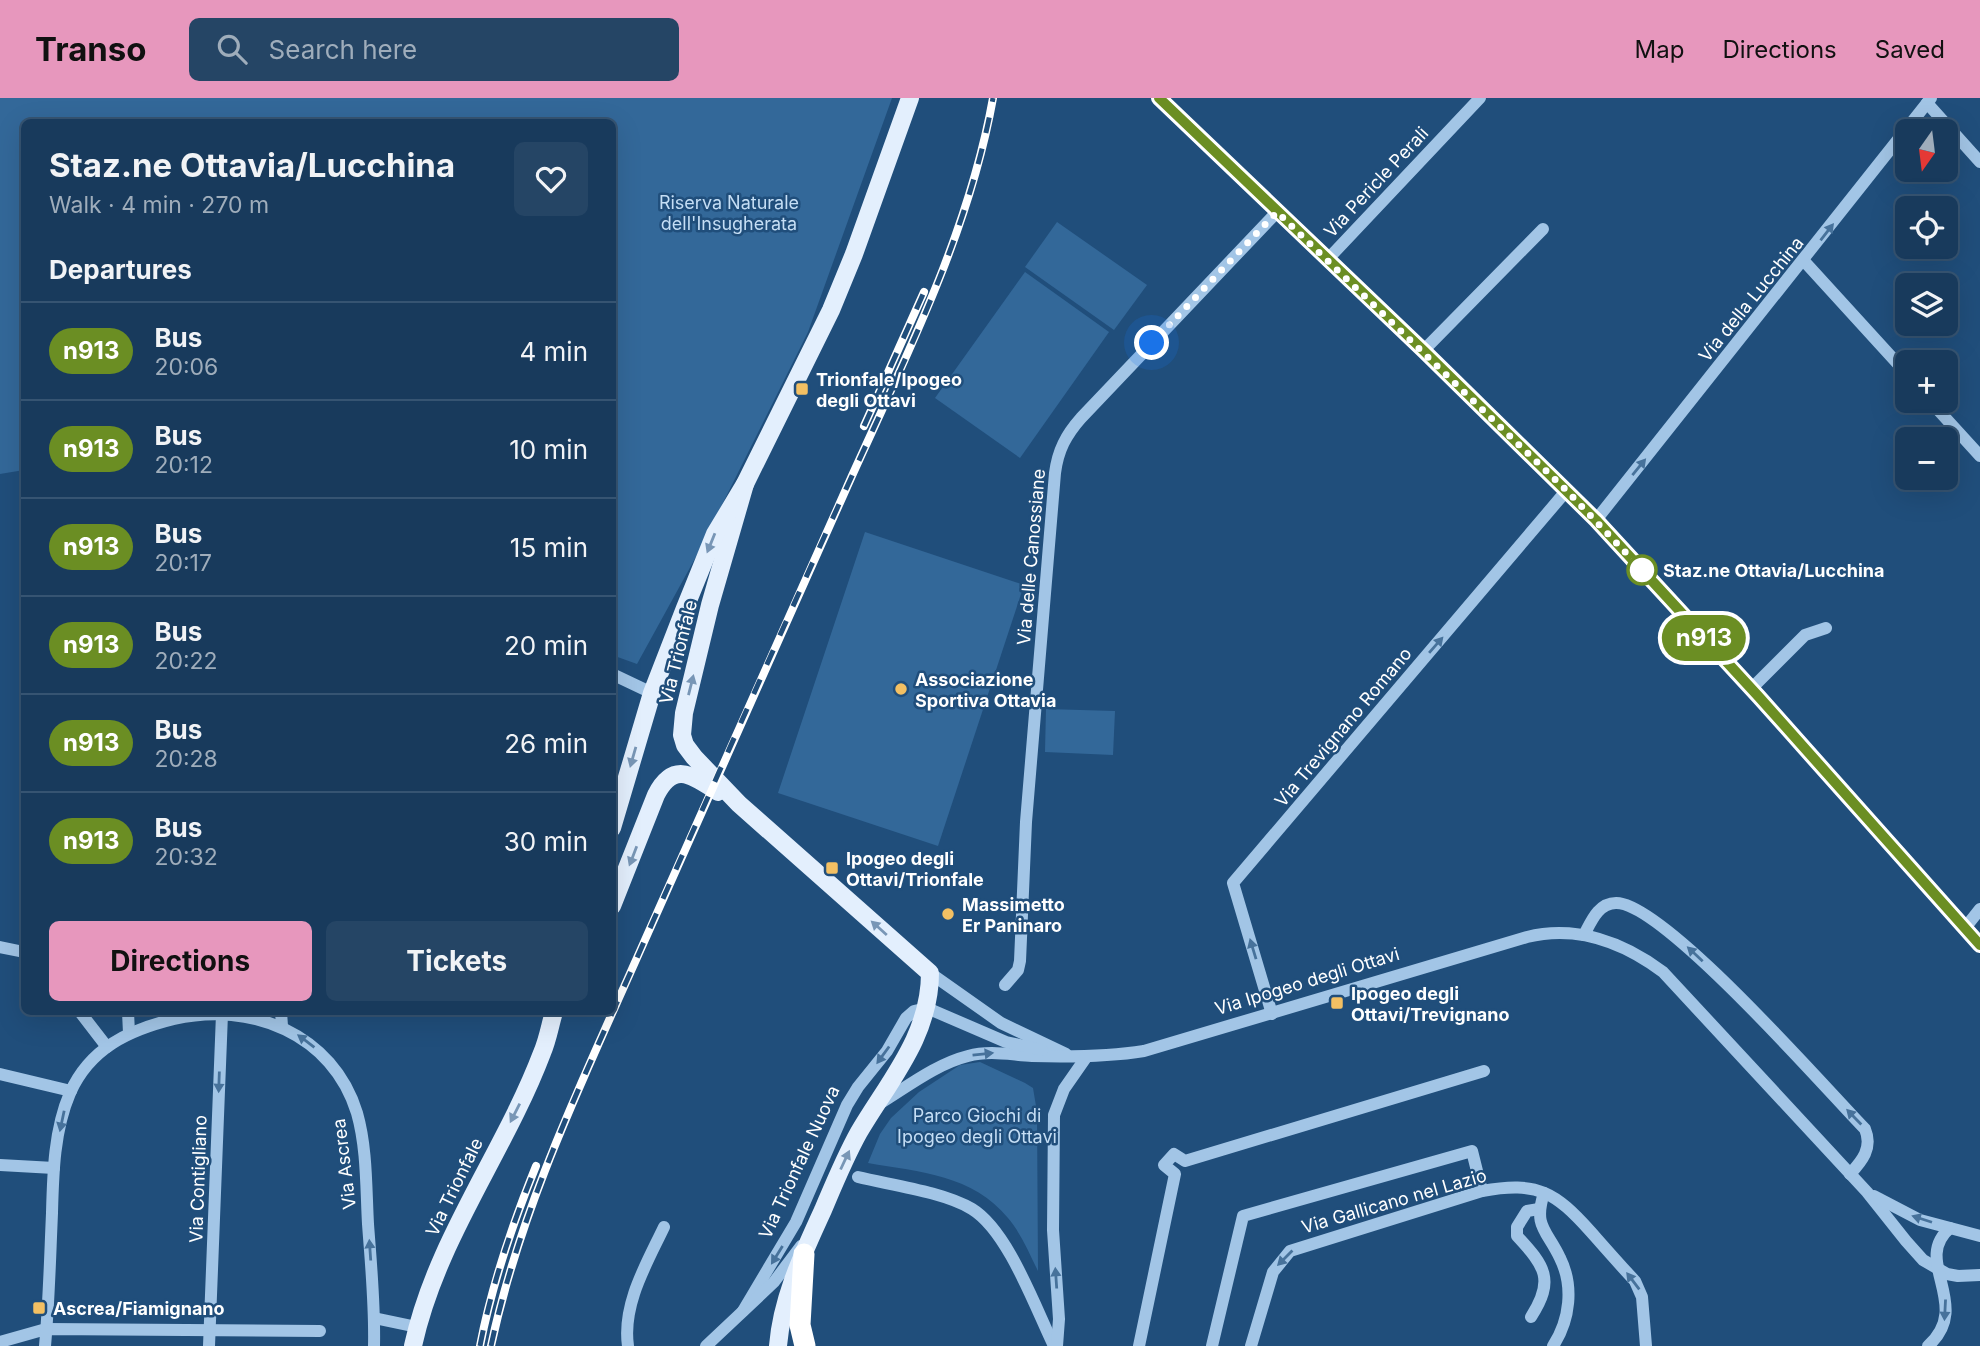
<!DOCTYPE html>
<html lang="en">
<head>
<meta charset="utf-8">
<style>
	:root { --surface:#183a5c; --page:#254565; --text:#f1f3f6; --muted:#9fadbb; --line:#365472; --accent:#e797bd }
	body { margin:0; font-family:Inter,sans-serif; background:var(--page); color:var(--text); height:100vh; display:flex; flex-direction:column; font-size:26px; white-space:nowrap }
	* { box-sizing:border-box; margin:0 }
	p { font-size:23px; color:var(--muted) }
	.icon { flex:none; width:38px; height:38px; fill:none; stroke:currentColor; stroke-width:2; stroke-linecap:round; stroke-linejoin:round }
	.map { position:relative; flex:1; overflow:hidden }
	.sheet { position:absolute; left:21px; top:21px; width:595px; height:896px; display:flex; flex-direction:column; background:var(--surface); border-radius:10px; box-shadow:0 7px 28px #0002,0 0 0 2px var(--line) }
	.sheet>* { flex:none }
	.badge { padding:0 14px; border-radius:23px; font-size:24px; line-height:46px }
	.needle { width:46px; rotate:194deg }
	.buttons { position:absolute; left:1895px; top:21px; display:grid; gap:14px }
	.buttons a { display:grid; place-items:center; width:63px; height:63px; border-radius:10px; background:var(--surface); box-shadow:0 7px 28px #0002,0 0 0 2px var(--line); font-size:35px }
	.you { position:absolute; width:35px; height:35px; margin:-18px; border:5px solid #fff; border-radius:50%; background:#1a73e8; box-shadow:0 0 0 10px #1a73e833 }
	.map>.badge { position:absolute; translate:-50% -50%; box-shadow:0 0 0 4px #fff }
	h2 { padding:0 28px; font-size:26px; line-height:63px }
	.round { display:grid; place-items:center; flex:none; width:74px; height:74px; border-radius:10px; background:var(--page) }
	.overview { display:flex; align-items:center; justify-content:space-between; height:119px; padding:0 28px }
	h1 { font-size:33px; font-weight:700; line-height:52px }
	.button { display:flex; gap:14px; margin-top:auto; padding:14px 28px }
	.button a { flex:1; height:80px; border-radius:10px; background:var(--accent); color:#111; font-size:28px; font-weight:700; line-height:80px; text-align:center }
	.button a+a { background:var(--page); color:var(--text) }
	ul { padding:0; list-style:none }
	li { display:flex; align-items:center; gap:21px; height:98px; padding:0 28px; border-top:2px solid var(--line) }
	li div { flex:1 }
	li b { display:block; font-size:26px }
	li em { font-style:normal }
	li .badge { min-width:77px; font-weight:700; text-align:center }
	header { display:flex; align-items:center; gap:42px; box-sizing:border-box; height:98px; padding:0 35px; background:var(--accent); color:#111 }
	header strong { font-size:33px }
	nav { display:flex; gap:38px; margin-inline-start:auto; font-size:24px }
	.search { width:490px; height:63px; background:var(--page); display:flex; align-items:center; gap:18px; box-sizing:border-box; padding:0 24px; border-radius:10px; color:var(--muted); font-size:26px }
	.map>svg:first-child { display:block }
</style>
</head>
<body>
<header>
<strong>Transo</strong>
<div class="search"><svg class="icon" aria-label="search" viewBox="0 0 24 24"><circle cx="10" cy="10" r="6"/><path d="M15 15l6 6"/></svg>Search here</div>
<nav><a>Map</a><a>Directions</a><a>Saved</a></nav>
</header>
<div class="map">
<svg width="1980" height="1248" viewBox="0 0 1980 1248">
	<rect width="100%" height="100%" fill="#204e7b"/>
	<g fill="#336899">
		<path d="M0 0H892L808 234 698 455 637 566 612 557V24H24V372L0 376Z"/>
		<path d="M1057 124 1147 187 1114 232 1025 169Z"/>
		<path d="M1025 174 1109 234 1020 360 935 300Z"/>
		<path d="M865 434 1024 487 938 748 778 695Z"/>
		<path d="M1046 611 1115 613 1113 657 1045 654Z"/>
		<path d="M980 964 1025 985 1033 990 1037 1014 1038 1173C1029 1155 1021 1135 1008 1120 973 1077 920 1074 868 1065L880 1036 891 1020 919 994 960 967Z"/>
	</g>
	<g fill="none" stroke-linecap="round" stroke-linejoin="round">
		<g stroke="#a2c5e6" stroke-width="12">
			<path d="M1159 0 1424 252 1596 422 1758 599 1980 847"/>
			<path d="M1927 5 1980 64"/>
			<path d="M1327 162 1480 0"/>
			<path d="M1804 163 1908 277"/>
			<path d="M1424 252 1543 131"/>
			<path d="M1930 303 1980 358"/>
			<path d="M1596 422 1931 0"/>
			<path d="M612 576 652 595"/>
			<path d="M1751 591 1805 537 1826 530"/>
			<path d="M1965 830 1980 811"/>
			<path d="M1584 837C1591 824 1598 805 1616 805 1663 804 1826 991 1865 1031 1873 1050 1862 1063 1850 1076"/>
			<path d="M0 849 24 854"/>
			<path d="M930 875 1001 925 1066 956"/>
			<path d="M1005 887 1018 872 1020 863 1026 724 1055 375C1058 352 1066 337 1081 320L1277 114"/>
			<path d="M80 914 107 949"/>
			<path d="M128 914 129 935"/>
			<path d="M281 914 282 928"/>
			<path d="M1272 916 1233 785 1567 392"/>
			<path d="M0 976 71 993"/>
			<path d="M879 1006C907 989 936 966 968 958 990 952 1011 957 1032 958 1069 959 1107 959 1144 953L1527 839C1576 827 1623 844 1663 874L1867 1094 1906 1143 1923 1162 1947 1176 1958 1178 1980 1177"/>
			<path d="M0 1067 54 1070"/>
			<path d="M858 1079C891 1087 944 1094 972 1111 1008 1133 1035 1209 1054 1248"/>
			<path d="M1544 1095C1533 1129 1547 1132 1560 1160 1574 1188 1570 1222 1553 1248"/>
			<path d="M1874 1098 1920 1122 1980 1138"/>
			<path d="M743 1213 796 1124 847 1007 858 989 887 953 906 920 914 913 927 910 1006 944 1042 952"/>
			<path d="M1531 1219C1555 1182 1545 1168 1517 1138V1129L1527 1113 1539 1111"/>
			<path d="M374 1220 417 1229"/>
			<path d="M0 1244 46 1231 320 1233"/>
			<path d="M45 1248C49 1204 50 1160 52 1115 53 1076 54 1032 70 995 90 950 129 932 174 921 251 903 333 936 357 1015 367 1050 366 1090 368 1126 371 1167 375 1207 374 1248"/>
			<path d="M209 1248 222 916"/>
			<path d="M628 1248C622 1206 647 1165 664 1129"/>
			<path d="M706 1248 774 1184 801 1148"/>
			<path d="M1057 1248 1059 1221 1053 1132 1054 1017 1064 991 1087 958"/>
			<path d="M1139 1248 1175 1076 1164 1067 1174 1056 1185 1063 1484 973"/>
			<path d="M1212 1248 1243 1118 1472 1053 1482 1093"/>
			<path d="M1251 1248 1273 1174 1290 1153 1482 1093C1538 1083 1555 1094 1591 1134 1606 1151 1620 1167 1635 1183L1642 1199 1646 1248"/>
			<path d="M1928 1248C1974 1207 1911 1163 1950 1130"/>
		</g>
		<g stroke="#e3effd" stroke-width="18">
			<path d="M745 386 710 507 684 615 682 637 685 647 694 659 739 706 930 875C930 938 889 983 859 1034 845 1059 834 1086 823 1112 803 1156 782 1199 778 1248"/>
			<path d="M612 730 652 595 685 510 715 436 745 386 831 212 854 156 910 0"/>
			<path d="M612 808 656 697C674 662 693 678 718 694"/>
			<path d="M413 1248C436 1142 504 1055 542 955 548 941 550 927 554 914"/>
		</g>
		<path stroke="#fff" stroke-width="21" d="M804 1156 800 1227 805 1248"/>
		<defs>
			<g id="rail">
				<path d="M864 328 924 194"/>
				<path d="M480 1248C492 1186 512 1127 536 1068"/>
				<path d="M491 1248C520 1112 580 988 636 862 707 701 778 540 851 380 907 256 969 134 993 0"/>
			</g>
		</defs>
		<use href="#rail" stroke="#fff" stroke-width="8"/>
		<use href="#rail" stroke="#204e7b" stroke-width="5" stroke-dasharray="16" stroke-linecap="butt"/>
	</g>
	<defs><path id="oneway-solid" d="M-6-.8H1V-3.2L6.5 0L1 3.2V.8H-6Z" transform="scale(1.75)"/></defs>
	<g fill="#47729b">
		<use href="#oneway-solid" transform="translate(1827 134) rotate(-52)"/>
		<use href="#oneway-solid" transform="translate(1639 369) rotate(-51)"/>
		<use href="#oneway-solid" transform="translate(1436 547) rotate(-49)"/>
		<use href="#oneway-solid" transform="translate(1253 851) rotate(-107)"/>
		<use href="#oneway-solid" transform="translate(1695 856) rotate(-137)"/>
		<use href="#oneway-solid" transform="translate(306 943) rotate(-143)"/>
		<use href="#oneway-solid" transform="translate(983 956) rotate(-6)"/>
		<use href="#oneway-solid" transform="translate(883 957) rotate(126)"/>
		<use href="#oneway-solid" transform="translate(219 984) rotate(92)"/>
		<use href="#oneway-solid" transform="translate(1854 1019) rotate(-134)"/>
		<use href="#oneway-solid" transform="translate(62 1023) rotate(102)"/>
		<use href="#oneway-solid" transform="translate(1922 1121) rotate(-162)"/>
		<use href="#oneway-solid" transform="translate(370 1152) rotate(-94)"/>
		<use href="#oneway-solid" transform="translate(777 1157) rotate(122)"/>
		<use href="#oneway-solid" transform="translate(1285 1160) rotate(135)"/>
		<use href="#oneway-solid" transform="translate(1056 1180) rotate(-94)"/>
		<use href="#oneway-solid" transform="translate(1633 1183) rotate(-127)"/>
		<use href="#oneway-solid" transform="translate(1945 1212) rotate(93)"/>
	</g>
	<g fill="#7896b6">
		<use href="#oneway-solid" transform="translate(711 445) rotate(112)"/>
		<use href="#oneway-solid" transform="translate(691 587) rotate(-76)"/>
		<use href="#oneway-solid" transform="translate(633 659) rotate(106)"/>
		<use href="#oneway-solid" transform="translate(633 758) rotate(111)"/>
		<use href="#oneway-solid" transform="translate(879 830) rotate(-138)"/>
		<use href="#oneway-solid" transform="translate(515 1015) rotate(117)"/>
		<use href="#oneway-solid" transform="translate(845 1062) rotate(-65)"/>
	</g>
	<g fill="none" stroke-linecap="round" stroke-linejoin="round">
		<defs>
			<path id="line" d="M1159 0 1424 253 1596 422 1759 599 1980 847"/>
		</defs>
		<use href="#line" stroke="#fff" stroke-width="16"/>
		<use href="#line" stroke="#6b8e23" stroke-width="10"/>
		<path stroke="#fff" stroke-width="7" stroke-dasharray="0 12.6" d="M1152 245 1277 114 1567 393 1648 478 1642 472"/>
	</g>
	<g fill="#f3c063" stroke="#204e7b" stroke-width="2.5">
		<rect x="795" y="284" width="14" height="14" rx="3.5"/>
		<circle cx="901" cy="591" r="7"/>
		<rect x="825" y="763" width="14" height="14" rx="3.5"/>
		<circle cx="948" cy="816" r="7"/>
		<rect x="1330" y="898" width="14" height="14" rx="3.5"/>
		<rect x="32" y="1203" width="14" height="14" rx="3.5"/>
	</g>
	<circle fill="#fff" stroke="#6b8e23" stroke-width="3.5" cx="1642" cy="472" r="14"/>
	<g text-anchor="middle" dominant-baseline="central" stroke-width="5" stroke-linejoin="round" paint-order="stroke">
		<g font-size="18" fill="#fff" stroke="#204e7b">
			<text transform="translate(1376 84) rotate(-47)">Via Pericle Perali</text>
			<text transform="translate(1751 201) rotate(-51)">Via della Lucchina</text>
			<text transform="translate(1031 459) rotate(-85)">Via delle Canossiane</text>
			<text transform="translate(678 554) rotate(-76)">Via Trionfale</text>
			<text transform="translate(1343 629) rotate(-50)">Via Trevignano Romano</text>
			<text transform="translate(1307 883) rotate(-17)">Via Ipogeo degli Ottavi</text>
			<text transform="translate(799 1064) rotate(-65)">Via Trionfale Nuova</text>
			<text transform="translate(344 1066) rotate(-97)">Via Ascrea</text>
			<text transform="translate(198 1081) rotate(-88)">Via Contigliano</text>
			<text transform="translate(454 1089) rotate(-64)">Via Trionfale</text>
			<text transform="translate(1394 1103) rotate(-16)">Via Gallicano nel Lazio</text>
		</g>
		<g font-size="18" fill="#c5def5" stroke="#204e7b">
			<text x="729" y="104">Riserva Naturale<tspan x="729" dy="21">dell'Insugherata</tspan></text>
			<text x="977" y="1017">Parco Giochi di<tspan x="977" dy="21">Ipogeo degli Ottavi</tspan></text>
		</g>
		<g font-size="18" font-weight="bold" fill="#fff" stroke="#204e7b" text-anchor="start">
			<text x="816" y="281">Trionfale/Ipogeo<tspan x="816" dy="21">degli Ottavi</tspan></text>
			<text x="915" y="581">Associazione<tspan x="915" dy="21">Sportiva Ottavia</tspan></text>
			<text x="846" y="760">Ipogeo degli<tspan x="846" dy="21">Ottavi/Trionfale</tspan></text>
			<text x="962" y="806">Massimetto<tspan x="962" dy="21">Er Paninaro</tspan></text>
			<text x="1351" y="895">Ipogeo degli<tspan x="1351" dy="21">Ottavi/Trevignano</tspan></text>
			<text x="53" y="1210">Ascrea/Fiamignano</text>
		</g>
		<g font-size="18" font-weight="bold" fill="#fff" stroke="#204e7b" text-anchor="start">
			<text x="1663" y="472">Staz.ne Ottavia/Lucchina</text>
		</g>
	</g>
</svg>
<div class="buttons">
<a><svg class="needle" viewBox="-14 -14 28 28"><path d="M0-13l5 13h-10z" fill="#e53935"/><path d="M0 13l5-13h-10z" fill="#9fadbb"/></svg></a>
<a><svg class="icon" aria-label="locate" viewBox="0 0 24 24"><circle cx="12" cy="12" r="6"/><path d="M12 2v4M12 18v4M2 12h4M18 12h4"/></svg></a>
<a><svg class="icon" aria-label="layers" viewBox="0 0 24 24"><path d="M12 4l9 5-9 5-9-5zM3 14l9 5 9-5"/></svg></a>
<a>+</a>
<a>−</a>
</div>
<div class="you" style="left:1152px;top:245px"></div>
<b class="badge" style="left:1704px;top:540px;background:#6b8e23;color:#fff">n913</b>
<section class="sheet">
<div class="overview"><div><h1>Staz.ne Ottavia/Lucchina</h1><p>Walk · 4 min · 270 m</p></div><a class="round"><svg class="icon" aria-label="heart" viewBox="0 0 24 24"><path d="M12 20l-8-8c-3-5 5-10 8-4 3-6 11-1 8 4z"/></svg></a></div>
<h2>Departures</h2>
<ul>
<li><span class="badge" style="background:#6b8e23;color:#fff">n913</span><div><b>Bus</b><p>20:06</p></div><em>4 min</em></li>
<li><span class="badge" style="background:#6b8e23;color:#fff">n913</span><div><b>Bus</b><p>20:12</p></div><em>10 min</em></li>
<li><span class="badge" style="background:#6b8e23;color:#fff">n913</span><div><b>Bus</b><p>20:17</p></div><em>15 min</em></li>
<li><span class="badge" style="background:#6b8e23;color:#fff">n913</span><div><b>Bus</b><p>20:22</p></div><em>20 min</em></li>
<li><span class="badge" style="background:#6b8e23;color:#fff">n913</span><div><b>Bus</b><p>20:28</p></div><em>26 min</em></li>
<li><span class="badge" style="background:#6b8e23;color:#fff">n913</span><div><b>Bus</b><p>20:32</p></div><em>30 min</em></li>
</ul>
<div class="button"><a>Directions</a><a>Tickets</a></div>
</section>
</div>
</body>
</html>
